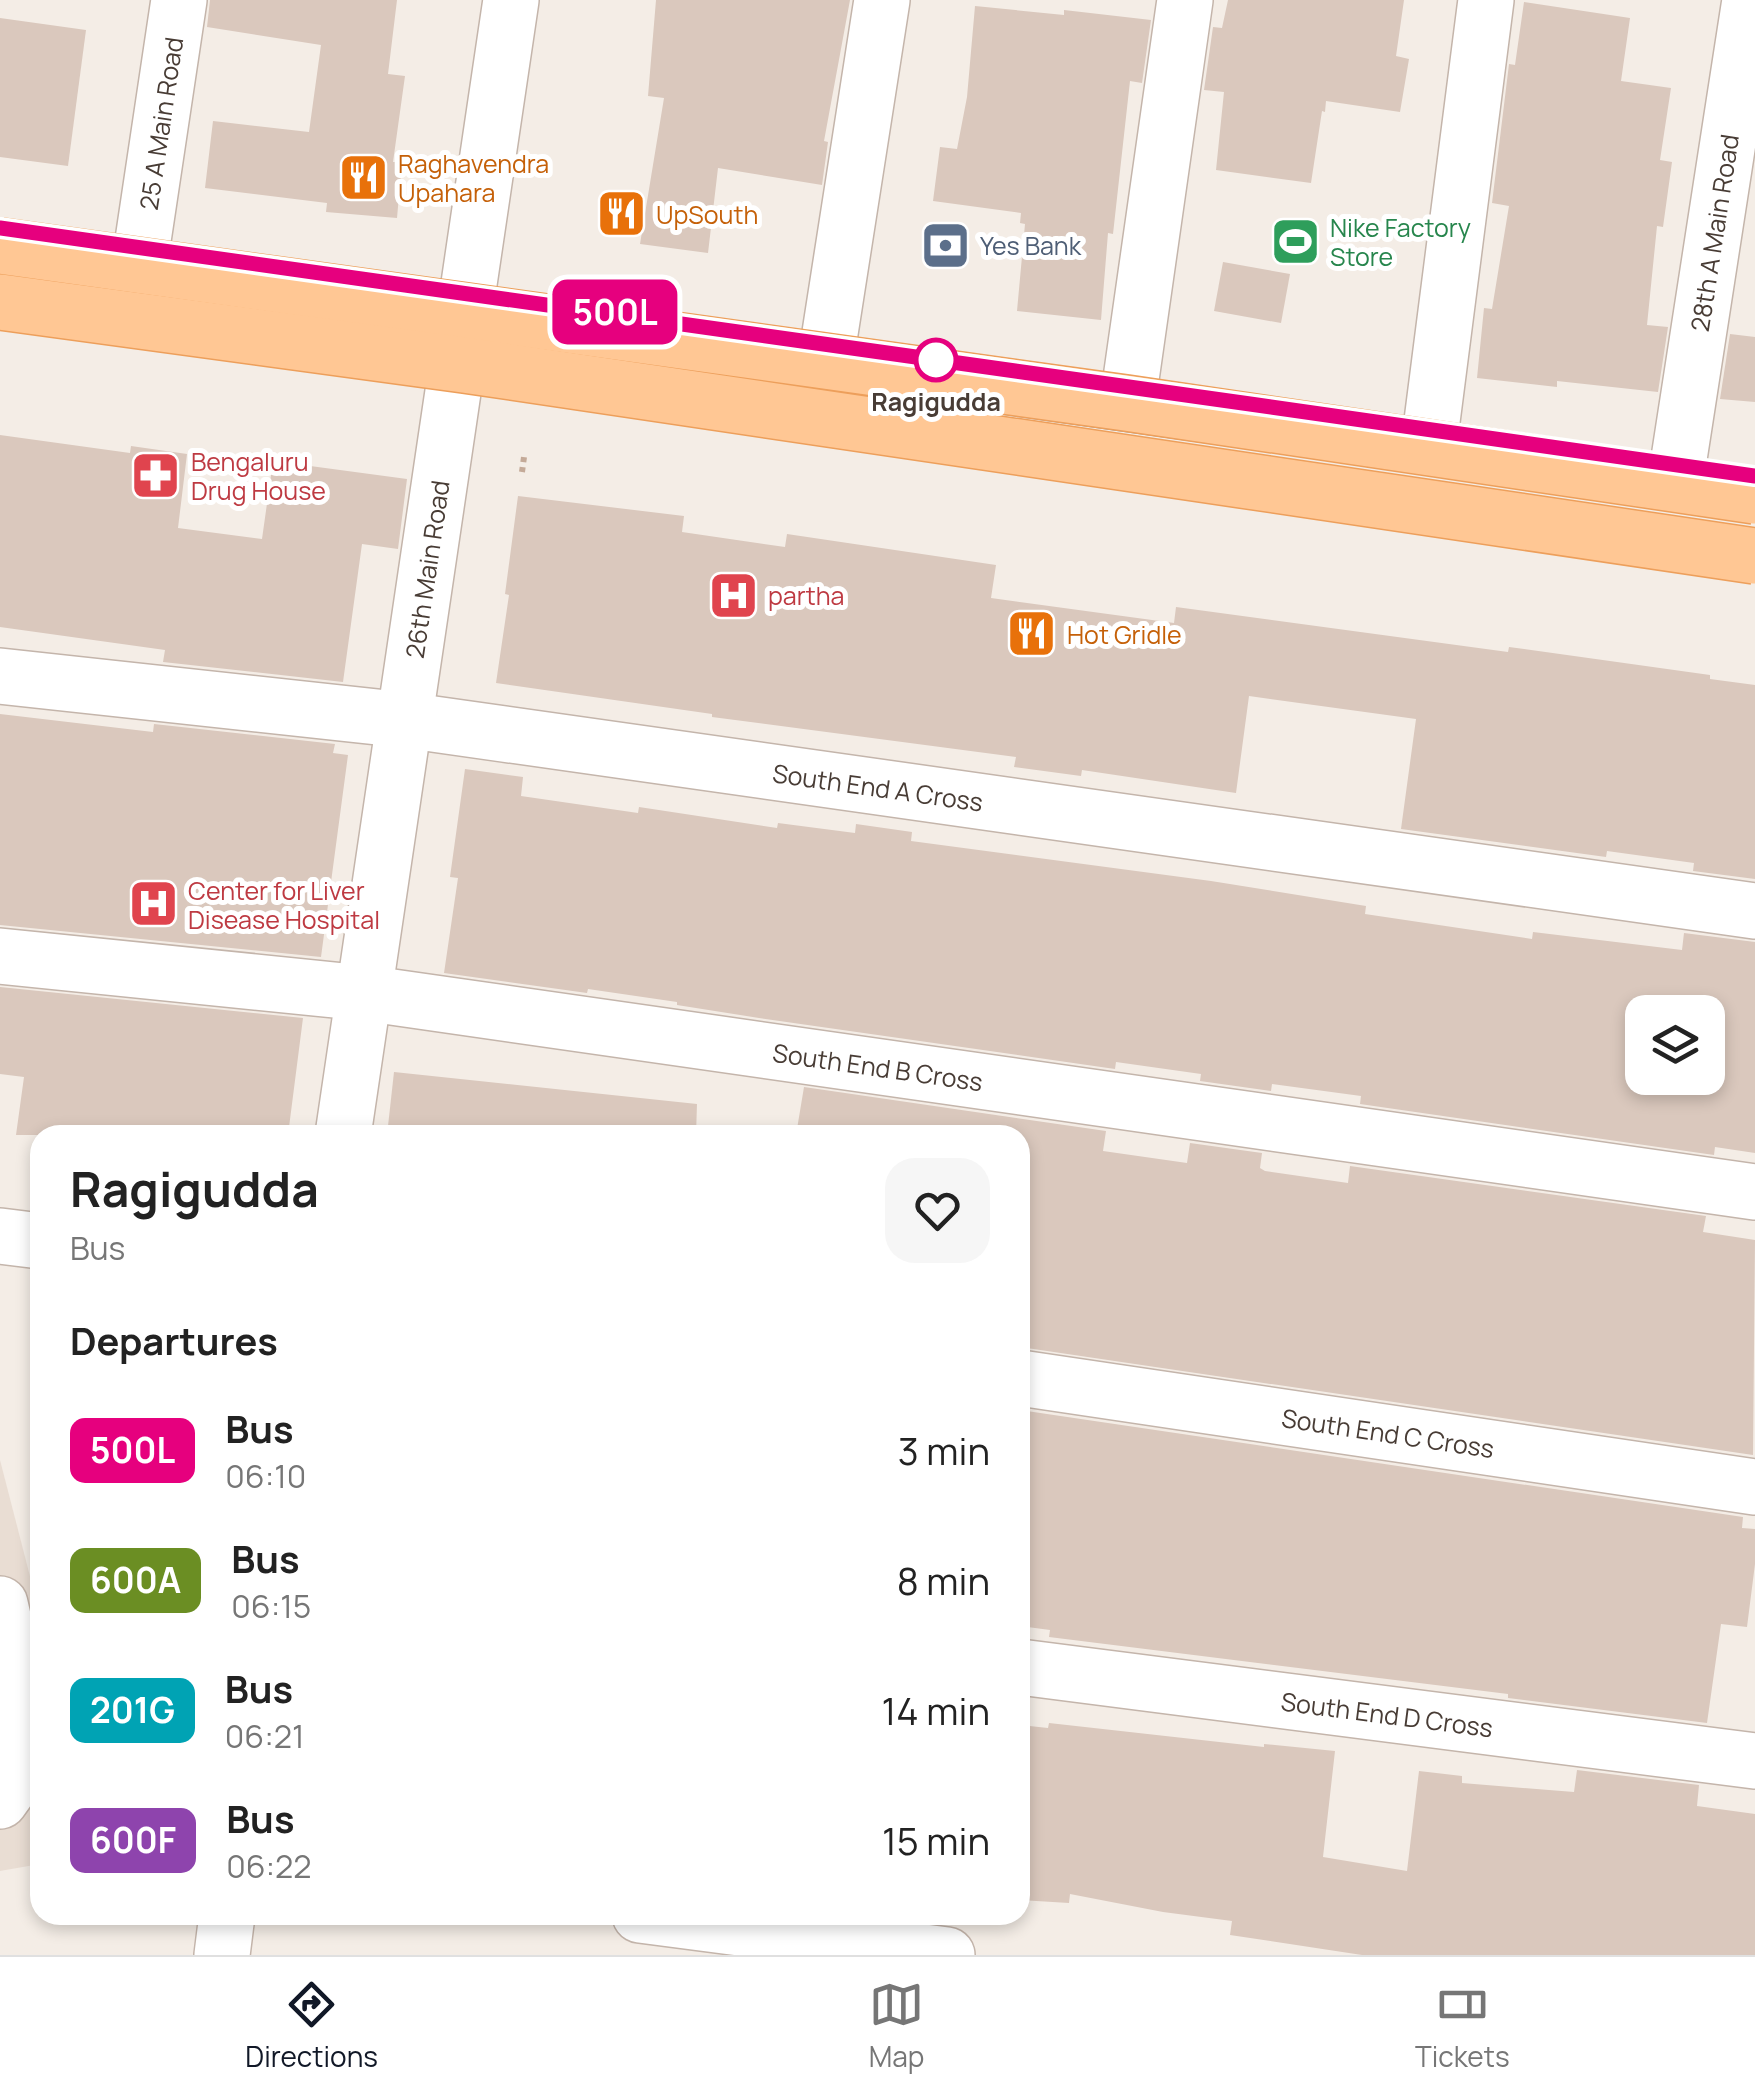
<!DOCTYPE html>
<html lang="en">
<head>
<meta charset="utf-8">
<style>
	:root { --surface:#fff; --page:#f6f6f6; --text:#222; --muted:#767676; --line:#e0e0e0; --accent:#111827 }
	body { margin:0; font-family:Manrope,sans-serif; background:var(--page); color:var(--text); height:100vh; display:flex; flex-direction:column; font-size:38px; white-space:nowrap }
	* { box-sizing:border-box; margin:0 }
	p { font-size:32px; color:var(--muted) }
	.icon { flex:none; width:55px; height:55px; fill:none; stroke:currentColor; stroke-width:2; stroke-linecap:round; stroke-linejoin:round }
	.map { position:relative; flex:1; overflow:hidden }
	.side { position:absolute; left:30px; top:1125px; width:1000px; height:800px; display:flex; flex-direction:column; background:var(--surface); border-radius:30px; box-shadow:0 5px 15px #0003 }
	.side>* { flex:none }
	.badge { padding:0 20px; border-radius:15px; font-size:35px; line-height:65px }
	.controls { position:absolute; left:1625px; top:995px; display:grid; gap:20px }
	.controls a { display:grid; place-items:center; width:100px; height:100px; border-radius:20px; background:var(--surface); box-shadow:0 5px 15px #0003; font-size:50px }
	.map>.badge { position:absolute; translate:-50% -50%; box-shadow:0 0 0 5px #fff }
	h2 { padding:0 40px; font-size:38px; line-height:90px }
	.round { display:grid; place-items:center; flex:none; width:105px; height:105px; border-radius:30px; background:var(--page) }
	.head { display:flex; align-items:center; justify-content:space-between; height:170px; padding:0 40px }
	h1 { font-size:48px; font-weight:700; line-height:75px }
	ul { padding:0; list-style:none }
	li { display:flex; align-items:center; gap:30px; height:130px; padding:0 40px }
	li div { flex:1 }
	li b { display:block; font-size:38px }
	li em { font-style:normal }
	li .badge { min-width:110px; font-weight:700; text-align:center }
	.menu { display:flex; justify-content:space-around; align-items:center; height:140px; border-top:2px solid var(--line); background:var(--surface); font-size:28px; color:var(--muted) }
	.menu a { display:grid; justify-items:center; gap:5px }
	.menu .selected { color:var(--accent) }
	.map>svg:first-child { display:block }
</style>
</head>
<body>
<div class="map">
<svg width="1755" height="1955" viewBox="0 0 1755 1955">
	<rect width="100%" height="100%" fill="#f4ede6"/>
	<path fill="#e9ddd3" d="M0 1460 40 1615V1864L0 1871Z"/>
	<g fill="#dac8bd" fill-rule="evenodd">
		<path d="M210 0H397L388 74 405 76 393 162H402L397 218 326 212 327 203 205 188 213 121 309 132 321 45 207 27Z"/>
		<path d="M656 0H850L824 141 828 142 822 185 718 168 708 253 640 244 664 98 648 96Z"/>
		<path d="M1228 0H1404L1396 56 1409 59 1400 112 1326 101 1325 112 1322 111 1311 183 1216 170 1224 92 1204 90 1213 27 1222 28Z"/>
		<path d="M1524 2 1630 18 1621 81 1671 88 1660 160 1672 162 1663 227 1657 226 1647 325 1668 327 1658 392 1557 381V387L1477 378 1484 308 1492 309 1509 206 1492 203 1509 64 1515 65Z"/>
		<path d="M975 6 1064 15V10L1151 20 1142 83 1130 81 1113 234 1108 233 1101 320 1017 311 1025 224 1020 223 1021 213 933 201 940 147 957 149 967 97Z"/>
		<path d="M0 18 86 30 68 166 0 157Z"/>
		<path d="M1223 262 1290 274 1281 323 1214 311Z"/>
		<path d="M1730 334 1755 337V402L1720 399Z"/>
		<path d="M0 435 130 453 131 446 187 454 178 528 262 539 273 461 407 479 398 549 362 544 343 682 163 662 165 650 0 627Z"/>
		<path d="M518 496 684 516 682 532 785 547 787 534 996 565 991 598 1174 623 1176 607 1508 652 1509 647 1710 675V679L1755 685V879L1693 871 1694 863 1607 851 1606 857 1401 829 1416 719 1249 696 1236 793 1082 770 1081 776 1014 767 1016 757 712 717V714L496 683 509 595 505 594Z"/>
		<path d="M0 714 153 732 154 724 335 744 333 753 348 755 321 957 0 925Z"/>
		<path d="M465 769 523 777 521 796 638 813 639 807 777 828 778 823 855 833 856 824 912 832 911 841 1211 881 1366 906 1365 914 1532 939 1533 932 1682 950 1684 933 1755 942V1153L1715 1147 1714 1155 1360 1104 1361 1096 1272 1084 1271 1091 1200 1081 1201 1074 1116 1062 1115 1069 759 1018 677 1005V1002L588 989 587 993 444 973 458 878 450 877ZM1642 1012H1708V1078H1642Z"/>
		<path d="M0 987 303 1018 288 1135H16L24 1077 0 1074Z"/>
		<path d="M394 1072 697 1104 696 1135H387Z"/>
		<path d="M804 1087 1106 1131 1103 1151 1187 1163 1190 1143 1262 1153 1260 1168 1265 1171 1348 1183 1350 1166 1706 1216 1703 1232 1755 1240 1753 1455 1020 1347V1293L1027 1246 1020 1245V1135H796Z"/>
		<path d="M1020 1410 1743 1517 1742 1528 1755 1529V1564L1747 1627 1721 1624 1707 1723 1508 1698V1694L1049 1637 1050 1630 1020 1626Z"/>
		<path d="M1049 1723 1264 1747V1744L1335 1751 1323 1857 1407 1871 1419 1771 1462 1776V1783L1574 1792 1577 1770 1699 1785 1697 1806 1755 1814V1955H1362L1230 1935 1232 1921 1163 1912 1070 1894 1069 1903 1020 1900V1725L1048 1728Z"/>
	</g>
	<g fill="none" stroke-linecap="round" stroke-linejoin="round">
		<defs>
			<g id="street">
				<path id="s1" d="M142 247 179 0"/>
				<path d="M828 346 882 0"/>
				<path d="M1130 386 1185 0"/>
				<path d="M1431 429 1486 0"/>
				<path id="s2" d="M1678 465 1750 0"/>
				<path id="s3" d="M0 676 405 720 1755 911"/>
				<path id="s4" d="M0 956 364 993 1755 1192"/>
				<path id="s5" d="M343 1135 511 0"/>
				<path d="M0 1236 40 1241"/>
				<path id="s6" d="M1020 1378 1755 1487"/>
				<path d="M0 1604 27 1720 23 1769 0 1801"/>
				<path id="s7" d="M1020 1667 1755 1761"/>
				<path d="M640 1915 947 1955"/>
				<path d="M222 1955 227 1915"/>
			</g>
		</defs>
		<use href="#street" stroke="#c4b5ab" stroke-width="58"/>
		<path stroke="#c4aa98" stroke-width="6" stroke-dasharray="5 5" stroke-linecap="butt" d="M522 472 524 457"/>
		<use href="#street" stroke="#fff" stroke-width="55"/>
		<defs>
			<g id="rail">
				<path d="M0 267 1755 516"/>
				<path d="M0 294 1126 451 1755 543"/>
			</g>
		</defs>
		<use href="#rail" stroke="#969696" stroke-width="11"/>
		<use href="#rail" stroke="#fff" stroke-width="8" stroke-dasharray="22" stroke-linecap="butt"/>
		<defs>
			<g id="primary-bridge">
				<path d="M0 246 1126 403 1755 496"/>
				<path d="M0 302 464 365 1755 556"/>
			</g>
		</defs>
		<use href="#primary-bridge" stroke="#ed9f5b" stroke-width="58" stroke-linecap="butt"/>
		<use href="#primary-bridge" stroke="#ffc794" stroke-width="55"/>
	</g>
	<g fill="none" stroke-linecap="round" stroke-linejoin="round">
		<defs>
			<path id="line" d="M0 228C585 308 1170 393 1755 476"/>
		</defs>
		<use href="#line" stroke="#fff" stroke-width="22"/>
		<use href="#line" stroke="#e6007e" stroke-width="15"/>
	</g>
	<defs>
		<symbol id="restaurant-square" viewBox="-11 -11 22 22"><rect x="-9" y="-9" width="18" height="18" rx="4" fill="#e8710a" stroke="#fff"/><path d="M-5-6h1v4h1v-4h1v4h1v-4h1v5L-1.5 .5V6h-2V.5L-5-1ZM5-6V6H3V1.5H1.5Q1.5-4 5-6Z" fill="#fff"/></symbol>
		<symbol id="stadium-square" viewBox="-11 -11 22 22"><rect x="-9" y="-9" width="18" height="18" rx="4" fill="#2e9e5b" stroke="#fff"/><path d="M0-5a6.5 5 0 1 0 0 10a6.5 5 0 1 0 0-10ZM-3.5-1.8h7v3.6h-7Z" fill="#fff"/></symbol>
		<symbol id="bank-square" viewBox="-11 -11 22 22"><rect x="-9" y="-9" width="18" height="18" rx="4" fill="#5c6f8a" stroke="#fff"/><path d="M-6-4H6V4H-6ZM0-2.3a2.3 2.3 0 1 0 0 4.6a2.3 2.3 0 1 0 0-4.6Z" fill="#fff"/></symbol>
		<symbol id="pharmacy-square" viewBox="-11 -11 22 22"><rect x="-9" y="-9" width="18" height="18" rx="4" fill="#e0444e" stroke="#fff"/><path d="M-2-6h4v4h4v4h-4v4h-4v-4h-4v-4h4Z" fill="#fff"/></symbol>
		<symbol id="hospital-square" viewBox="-11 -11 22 22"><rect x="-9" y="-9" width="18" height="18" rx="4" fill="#e0444e" stroke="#fff"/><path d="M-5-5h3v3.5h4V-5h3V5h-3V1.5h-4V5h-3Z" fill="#fff"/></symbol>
	</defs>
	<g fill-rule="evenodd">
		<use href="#restaurant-square" x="336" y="150" width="55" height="55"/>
		<use href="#restaurant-square" x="594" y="186" width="55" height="55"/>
		<use href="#stadium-square" x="1268" y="214" width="55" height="55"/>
		<use href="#bank-square" x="918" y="218" width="55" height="55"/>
		<use href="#pharmacy-square" x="128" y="448" width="55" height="55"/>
		<use href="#hospital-square" x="706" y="568" width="55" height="55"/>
		<use href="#restaurant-square" x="1004" y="606" width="55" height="55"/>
		<use href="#hospital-square" x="126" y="876" width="55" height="55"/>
	</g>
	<circle fill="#fff" stroke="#e6007e" stroke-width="5" cx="936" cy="360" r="20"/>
	<g text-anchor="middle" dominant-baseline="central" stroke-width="10" stroke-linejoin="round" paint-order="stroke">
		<g font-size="25" fill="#483c35" stroke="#fff">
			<text stroke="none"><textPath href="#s1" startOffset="125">25 A Main Road</textPath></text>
			<text stroke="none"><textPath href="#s2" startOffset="235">28th A Main Road</textPath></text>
			<text stroke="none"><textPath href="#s5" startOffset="572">26th Main Road</textPath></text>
			<text stroke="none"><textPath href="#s3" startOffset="885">South End A Cross</textPath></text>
			<text stroke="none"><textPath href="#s4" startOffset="885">South End B Cross</textPath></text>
			<text stroke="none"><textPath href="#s6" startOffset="372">South End C Cross</textPath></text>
			<text stroke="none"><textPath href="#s7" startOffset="370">South End D Cross</textPath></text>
		</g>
		<g font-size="25" fill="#c56008" stroke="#fff" text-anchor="start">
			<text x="398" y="163">Raghavendra<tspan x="398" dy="29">Upahara</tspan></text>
			<text x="656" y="214">UpSouth</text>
			<text x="1067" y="634">Hot Gridle</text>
		</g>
		<g font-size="25" fill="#27864d" stroke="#fff" text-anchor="start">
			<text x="1330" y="227">Nike Factory<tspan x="1330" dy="29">Store</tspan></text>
		</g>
		<g font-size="25" fill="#4e5e75" stroke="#fff" text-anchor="start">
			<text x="980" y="245">Yes Bank</text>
		</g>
		<g font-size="25" font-weight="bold" fill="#483c35" stroke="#fff">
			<text x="936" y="401">Ragigudda</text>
		</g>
		<g font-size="25" fill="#be3a42" stroke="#fff" text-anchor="start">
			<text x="191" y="461">Bengaluru<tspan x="191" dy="29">Drug House</tspan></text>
			<text x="768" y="595">partha</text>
			<text x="188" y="890">Center for Liver<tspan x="188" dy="29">Disease Hospital</tspan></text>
		</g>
	</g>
</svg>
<div class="controls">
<a><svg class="icon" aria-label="layers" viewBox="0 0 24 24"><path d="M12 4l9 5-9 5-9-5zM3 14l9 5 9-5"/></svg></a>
</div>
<b class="badge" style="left:615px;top:312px;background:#e6007e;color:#fff">500L</b>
<section class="side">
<div class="head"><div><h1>Ragigudda</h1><p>Bus</p></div><a class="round"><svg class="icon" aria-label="heart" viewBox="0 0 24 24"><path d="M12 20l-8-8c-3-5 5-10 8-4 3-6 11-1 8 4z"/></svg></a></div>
<h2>Departures</h2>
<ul>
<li><span class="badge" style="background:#e6007e;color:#fff">500L</span><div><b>Bus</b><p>06:10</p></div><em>3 min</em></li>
<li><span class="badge" style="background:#6b8e23;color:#fff">600A</span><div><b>Bus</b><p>06:15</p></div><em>8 min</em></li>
<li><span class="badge" style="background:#00a3b4;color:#fff">201G</span><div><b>Bus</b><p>06:21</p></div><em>14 min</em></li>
<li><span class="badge" style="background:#8e44ad;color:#fff">600F</span><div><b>Bus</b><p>06:22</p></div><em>15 min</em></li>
</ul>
</section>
</div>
<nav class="menu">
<a class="selected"><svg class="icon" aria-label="directions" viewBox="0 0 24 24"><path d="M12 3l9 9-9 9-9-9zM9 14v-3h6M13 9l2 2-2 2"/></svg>Directions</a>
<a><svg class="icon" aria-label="map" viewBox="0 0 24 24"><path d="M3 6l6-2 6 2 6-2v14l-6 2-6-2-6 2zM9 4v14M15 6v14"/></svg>Map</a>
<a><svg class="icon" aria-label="tickets" viewBox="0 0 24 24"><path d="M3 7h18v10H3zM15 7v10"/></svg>Tickets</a>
</nav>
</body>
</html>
